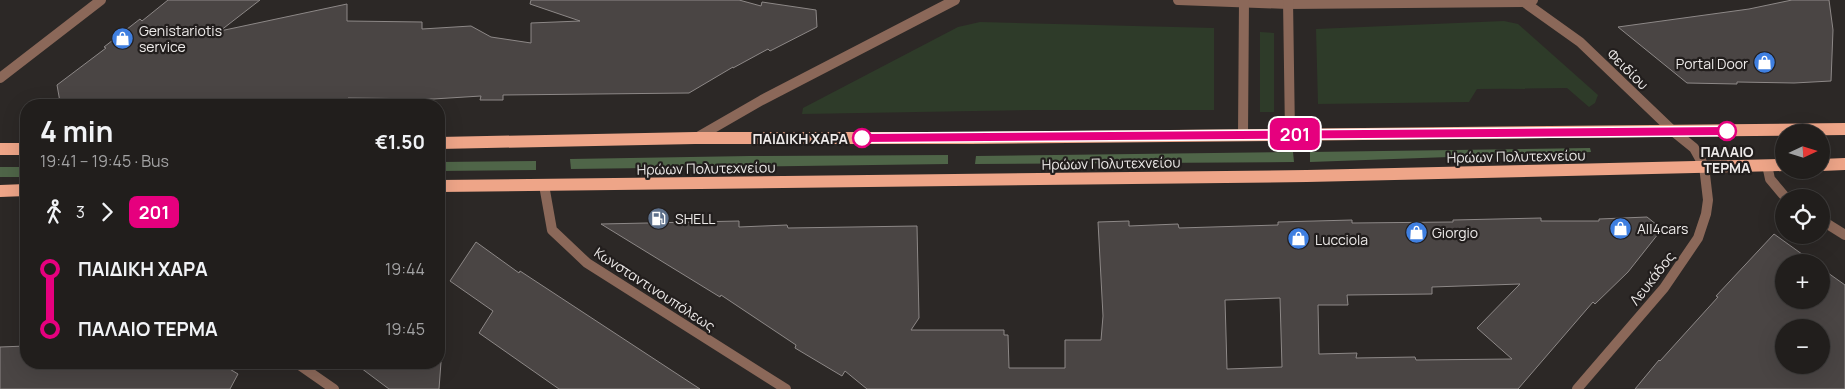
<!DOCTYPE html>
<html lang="en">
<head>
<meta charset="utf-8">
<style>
	:root { --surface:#211e1c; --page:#2d2b29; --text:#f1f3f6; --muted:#a2a2a3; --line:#3e3c3b }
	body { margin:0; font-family:Manrope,sans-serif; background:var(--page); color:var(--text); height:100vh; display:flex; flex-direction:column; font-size:19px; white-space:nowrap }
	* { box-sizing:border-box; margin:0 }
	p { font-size:16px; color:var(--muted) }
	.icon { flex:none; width:28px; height:28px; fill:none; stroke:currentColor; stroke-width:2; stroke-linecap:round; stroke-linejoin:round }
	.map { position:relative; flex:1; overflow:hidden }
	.drawer { position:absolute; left:20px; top:99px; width:425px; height:270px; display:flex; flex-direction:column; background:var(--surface); border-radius:20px; box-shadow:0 5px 20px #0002,0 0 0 1px var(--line) }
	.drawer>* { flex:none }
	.badge { padding:0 10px; border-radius:8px; font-size:18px; line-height:32px }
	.needle { width:32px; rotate:86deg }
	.fabs { position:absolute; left:1775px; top:124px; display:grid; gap:10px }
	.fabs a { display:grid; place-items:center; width:55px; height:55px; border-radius:50%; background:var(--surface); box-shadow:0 5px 20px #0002,0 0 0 1px var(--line); font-size:25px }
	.map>.badge { position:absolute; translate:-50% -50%; box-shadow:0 0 0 2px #fff }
	.legs { display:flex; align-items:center; gap:8px; height:55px; padding:0 20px; font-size:16px }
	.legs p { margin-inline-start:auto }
	.head { display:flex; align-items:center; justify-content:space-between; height:85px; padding:0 20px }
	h1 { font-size:28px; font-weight:700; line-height:38px }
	ul { padding:0 20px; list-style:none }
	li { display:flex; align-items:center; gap:18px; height:60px; font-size:19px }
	li i { display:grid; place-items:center; width:8px; height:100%; margin:0 6px; background:currentColor }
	li i::after { content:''; width:12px; height:12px; margin:-6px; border:4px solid; border-radius:50%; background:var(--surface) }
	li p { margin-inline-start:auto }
	li:first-child i { background:linear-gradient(#0000 50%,currentColor 0) }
	li:last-child i { background:linear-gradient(currentColor 50%,#0000 0) }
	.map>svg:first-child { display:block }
</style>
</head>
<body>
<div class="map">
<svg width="1845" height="389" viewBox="0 0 1845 389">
	<rect width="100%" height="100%" fill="#2c2826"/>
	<g fill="#2e3b29">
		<path d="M1504 21 1518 24 1598 95 1595 103 1589 107 1567 88 1477 89 1469 102 1318 104 1316 29Z"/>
		<path d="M980 22 1214 28V110H1037L802 114 803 108 958 27Z"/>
		<path d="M1260 32 1274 33V112H1260Z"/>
	</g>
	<g fill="#4f6548">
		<path d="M1590 148 1591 152 1310 162V152Z"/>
		<path d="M1293 152 1294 162 975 164 976 156Z"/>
		<path d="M948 155V164L571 169 570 159 750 156Z"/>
		<path d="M536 161V170L439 171V162Z"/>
		<rect x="0" y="167" width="26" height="10"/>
	</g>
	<g fill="#4a4544" stroke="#8d8887" fill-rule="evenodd">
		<path d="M168 0H260L220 31 347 4V21L422 22V29L471 26 491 37 531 43V23L580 21 530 4 531 0H739L761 6 762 2 816 10 817 27 770 51 768 49 733 68V67L689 93 503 95V100H480L481 96 433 99 348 98 349 100 306 102 307 99 172 101V104H130V102H60L57 85 106 48 104 47 140 19 142 21Z"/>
		<path d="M1792 0H1829L1833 30 1831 81 1794 83 1737 82V84L1687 83 1618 27 1749 9Z"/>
		<path d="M1647 217 1662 229 1628 272 1595 304 1593 302 1518 389H867L845 371 842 376 795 348 796 345 721 295 720 297 601 224 739 221V227L787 225 788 228 917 226 919 318 911 330H1004V335H1008L1009 368H1065V340H1101L1103 316 1098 222 1129 221V226L1178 224 1179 228 1278 225V222L1352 220V223L1453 222V220L1541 218V221H1599V219ZM1520 284 1477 328 1512 359 1416 360 1415 357 1356 358 1357 353 1319 354 1318 305H1348L1347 295 1432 294V287ZM1280 298 1282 367 1227 369 1225 300Z"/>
		<path d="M1774 234 1813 262H1784V300H1821V268L1845 285V389H1635L1659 360 1660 361 1718 297 1716 296ZM1784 328H1821V365H1784Z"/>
		<path d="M476 242 519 273 520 271 700 389H559L479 333 493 311 450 281Z"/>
		<path d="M26 346V362H59L60 368 173 362H218L238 374 230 389H0V347Z"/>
		<path d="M353 362H441L439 389H389Z"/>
	</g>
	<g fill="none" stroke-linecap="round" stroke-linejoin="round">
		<g stroke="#8b6859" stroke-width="10">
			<path d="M1178 0 1288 4 1524 2 1533 0"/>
			<path d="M1524 2 1580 42 1673 131 1694 148 1704 166 1708 200 1706 214 1698 238 1664 288 1577 389"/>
			<path d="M0 78 101 0"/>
			<path d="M696 138 762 100 955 0"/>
			<path d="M1767 165 1770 179 1786 198"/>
			<path d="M544 185 552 230 587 263 786 389"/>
			<path d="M1821 220 1845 235"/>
			<path d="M295 362 334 389"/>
		</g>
		<g stroke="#8b6859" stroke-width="10">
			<path d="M1288 0 1290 134"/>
			<path d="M1243 134 1244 0"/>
		</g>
		<g stroke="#eea588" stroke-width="12">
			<path d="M439 143 695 138H971L1845 129"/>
			<path d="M0 149H26"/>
			<path d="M1821 165 1845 164"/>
			<path d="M439 186 1307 176 1784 165"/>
			<path d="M0 191 26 190"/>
		</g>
	</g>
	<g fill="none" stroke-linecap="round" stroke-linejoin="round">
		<defs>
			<path id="line-1" d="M862 138 1727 131"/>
		</defs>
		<use href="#line-1" stroke="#fff" stroke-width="11"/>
		<use href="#line-1" stroke="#e6007e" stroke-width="8"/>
	</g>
	<defs>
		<symbol id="shop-disc" viewBox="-11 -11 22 22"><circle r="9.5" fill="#3f7fe0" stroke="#221e1d"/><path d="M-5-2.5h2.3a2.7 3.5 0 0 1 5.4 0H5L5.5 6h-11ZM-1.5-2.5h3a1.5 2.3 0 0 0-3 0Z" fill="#fff"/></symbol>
		<symbol id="fuel-disc" viewBox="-11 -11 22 22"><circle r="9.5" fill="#5c6f8a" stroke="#221e1d"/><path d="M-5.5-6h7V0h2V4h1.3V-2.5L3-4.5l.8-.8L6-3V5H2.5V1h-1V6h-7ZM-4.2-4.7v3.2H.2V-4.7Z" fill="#fff"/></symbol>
	</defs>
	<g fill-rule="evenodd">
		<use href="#shop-disc" x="110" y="26" width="25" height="25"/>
		<use href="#shop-disc" x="1752" y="50" width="25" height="25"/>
		<use href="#fuel-disc" x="646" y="206" width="25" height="25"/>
		<use href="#shop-disc" x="1608" y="216" width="25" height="25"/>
		<use href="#shop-disc" x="1404" y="220" width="25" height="25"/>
		<use href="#shop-disc" x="1286" y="226" width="25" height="25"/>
	</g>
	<g fill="#fff" stroke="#e6007e" stroke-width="2.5">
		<circle cx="1727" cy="131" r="9"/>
		<circle cx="862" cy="138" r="9"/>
	</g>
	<g text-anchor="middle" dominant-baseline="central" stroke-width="4.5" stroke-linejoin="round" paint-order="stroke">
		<g font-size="14" fill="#edeae9" stroke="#221e1d" text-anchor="start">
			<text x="139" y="30">Genistariotis<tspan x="139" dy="16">service</tspan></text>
			<text x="1748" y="63" text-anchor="end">Portal Door</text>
			<text x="675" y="218">SHELL</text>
			<text x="1637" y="228">All4cars</text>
			<text x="1432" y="232">Giorgio</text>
			<text x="1315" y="239">Lucciola</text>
		</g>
		<g font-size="14" fill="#edeae9" stroke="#221e1d">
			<text transform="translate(1628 69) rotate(44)">Φειδίου</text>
			<text transform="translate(1516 156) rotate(-1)">Ηρώων Πολυτεχνείου</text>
			<text transform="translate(1111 163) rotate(-1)">Ηρώων Πολυτεχνείου</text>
			<text transform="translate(706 168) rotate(-1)">Ηρώων Πολυτεχνείου</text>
			<text transform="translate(1652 278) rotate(-52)">Λευκάδος</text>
			<text transform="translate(655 289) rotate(33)">Κωνσταντινουπόλεως</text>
		</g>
		<g font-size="14" font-weight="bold" fill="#edeae9" stroke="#221e1d" text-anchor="end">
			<text x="848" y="138">ΠΑΙΔΙΚΗ ΧΑΡΑ</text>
			<text x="1727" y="151" text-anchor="middle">ΠΑΛΑΙΟ<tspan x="1727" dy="16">ΤΕΡΜΑ</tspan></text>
		</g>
	</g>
</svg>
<div class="fabs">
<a><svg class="needle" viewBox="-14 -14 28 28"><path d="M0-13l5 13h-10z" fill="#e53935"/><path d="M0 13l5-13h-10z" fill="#a2a2a3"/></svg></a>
<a><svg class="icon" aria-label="locate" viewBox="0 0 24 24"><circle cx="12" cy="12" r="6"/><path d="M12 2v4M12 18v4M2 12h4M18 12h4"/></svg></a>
<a>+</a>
<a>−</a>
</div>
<b class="badge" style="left:1295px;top:134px;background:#e6007e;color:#fff">201</b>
<section class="drawer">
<div class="head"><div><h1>4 min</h1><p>19:41 – 19:45 · Bus</p></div><b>€1.50</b></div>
<div class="legs"><svg class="icon" aria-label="walk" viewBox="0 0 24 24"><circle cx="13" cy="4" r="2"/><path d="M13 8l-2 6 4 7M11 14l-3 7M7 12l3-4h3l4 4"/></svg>3<svg class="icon" aria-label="forward" viewBox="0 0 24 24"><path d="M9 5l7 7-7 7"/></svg><b class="badge" style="background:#e6007e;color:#fff">201</b></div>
<ul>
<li><i style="color:#e6007e"></i><b>ΠΑΙΔΙΚΗ ΧΑΡΑ</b><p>19:44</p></li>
<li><i style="color:#e6007e"></i><b>ΠΑΛΑΙΟ ΤΕΡΜΑ</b><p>19:45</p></li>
</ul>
</section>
</div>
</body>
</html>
